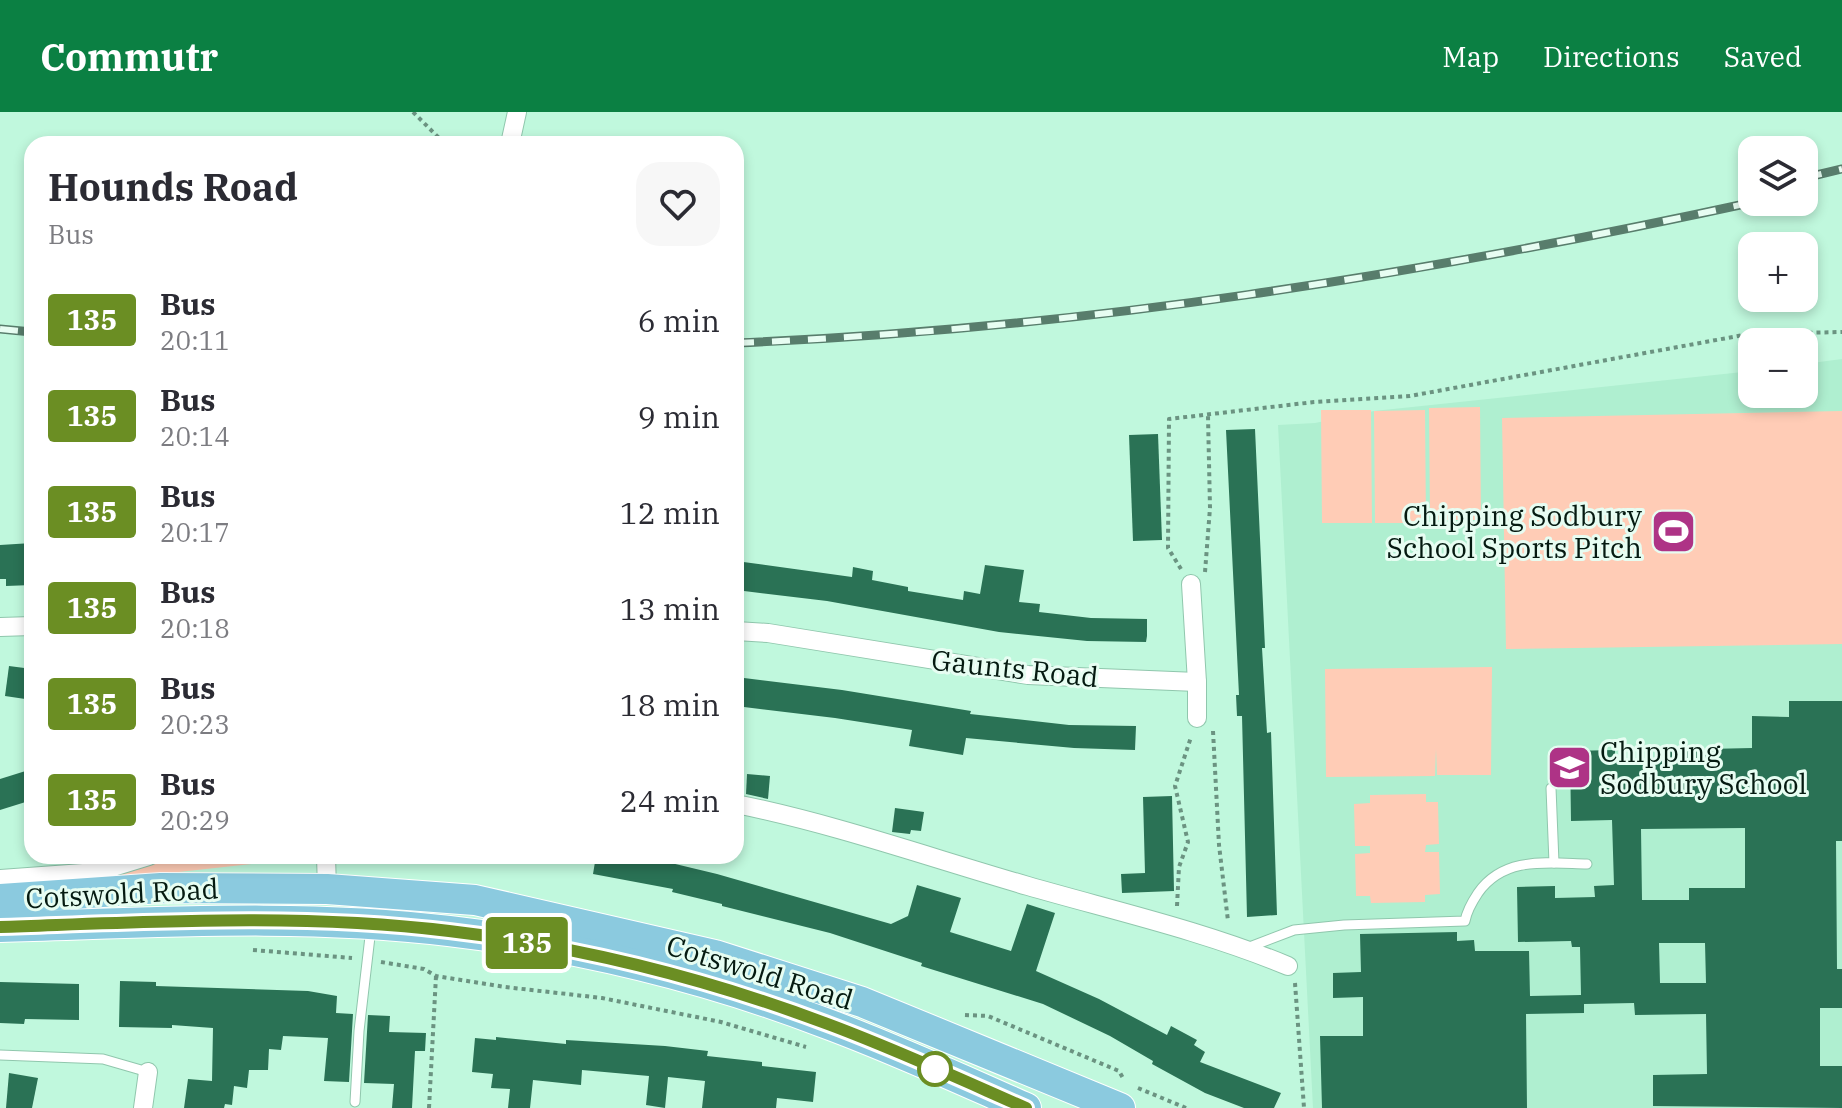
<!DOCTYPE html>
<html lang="en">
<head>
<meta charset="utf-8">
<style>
	:root { --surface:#fff; --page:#f7f7f7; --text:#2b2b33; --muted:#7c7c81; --accent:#0b8043 }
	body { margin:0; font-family:"IBM Plex Serif",serif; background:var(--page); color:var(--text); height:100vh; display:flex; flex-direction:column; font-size:30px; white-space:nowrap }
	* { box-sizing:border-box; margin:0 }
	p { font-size:26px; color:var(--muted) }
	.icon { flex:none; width:44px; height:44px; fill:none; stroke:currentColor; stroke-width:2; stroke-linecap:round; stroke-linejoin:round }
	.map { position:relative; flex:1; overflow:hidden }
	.details { position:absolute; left:24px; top:24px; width:720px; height:728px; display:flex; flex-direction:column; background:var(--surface); border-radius:24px; box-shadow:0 4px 12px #0003 }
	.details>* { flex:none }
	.badge { padding:0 16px; border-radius:6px; font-size:28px; line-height:52px }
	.controls { position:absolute; left:1738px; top:24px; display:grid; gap:16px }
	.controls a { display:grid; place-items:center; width:80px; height:80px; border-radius:16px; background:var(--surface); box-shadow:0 4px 12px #0003; font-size:40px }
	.map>.badge { position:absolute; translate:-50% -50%; box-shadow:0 0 0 4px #fff }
	.round { display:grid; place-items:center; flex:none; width:84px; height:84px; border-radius:24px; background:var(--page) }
	.summary { display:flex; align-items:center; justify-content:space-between; height:136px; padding:0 24px }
	h1 { font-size:38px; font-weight:700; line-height:60px }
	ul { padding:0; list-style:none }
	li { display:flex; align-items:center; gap:24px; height:96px; padding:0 24px }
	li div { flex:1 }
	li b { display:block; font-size:30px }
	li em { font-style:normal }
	li .badge { min-width:88px; font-weight:700; text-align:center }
	header { display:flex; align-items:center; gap:48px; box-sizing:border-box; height:112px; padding:0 40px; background:var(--accent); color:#fff }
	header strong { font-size:38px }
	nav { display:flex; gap:44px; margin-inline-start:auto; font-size:28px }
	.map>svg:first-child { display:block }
</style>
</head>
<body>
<header>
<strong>Commutr</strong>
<nav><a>Map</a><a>Directions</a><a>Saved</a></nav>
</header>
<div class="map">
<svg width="1842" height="996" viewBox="0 0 1842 996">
	<rect width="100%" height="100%" fill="#c0f8dd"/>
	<path fill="#afefd0" d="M1842 247V996H1313L1278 313 1315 311 1374 299 1752 259V282H1804V252Z"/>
	<g fill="#ffccb6">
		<path d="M1480 295 1481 408H1430L1429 296Z"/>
		<path d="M1321 298H1371L1372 411H1322Z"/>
		<path d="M1425 298 1426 411H1375L1374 299Z"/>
		<path d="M1842 299V532L1506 537 1502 306Z"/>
		<path d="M1492 555 1491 663H1437L1436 637 1435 664 1326 665 1325 557Z"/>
		<path d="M1426 682V690H1438L1439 732 1426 733 1425 740H1439L1440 782 1425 783V790L1371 791 1370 784H1356L1355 742 1370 741V734H1355L1354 692 1370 691V683Z"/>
		<path d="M170 744H296L287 748 124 766 102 765Z"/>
	</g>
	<g fill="#2a7255" fill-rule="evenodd">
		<path d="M1255 317 1265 536H1262L1267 621 1271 620 1277 803 1247 805 1242 604H1237L1236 583H1239L1226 318Z"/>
		<path d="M1158 322 1162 428 1133 429 1129 323Z"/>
		<path d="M32 431V473L6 474V467H0V433Z"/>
		<path d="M736 449 852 465 853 455 873 459 872 468 908 475V479L963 488 964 479 980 482 985 453 1024 458 1019 490 1040 492 1039 500 1091 506 1147 507V524L1146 530 1087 529 999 520 827 489 736 478Z"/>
		<path d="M9 554 32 557V588L5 584Z"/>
		<path d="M736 565 842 578 971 599 970 602 1069 613 1136 614 1135 638 1074 636 966 626 963 643 909 634 912 618 835 606 736 594Z"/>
		<path d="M1789 589H1842V729H1836L1837 857H1842V896H1820V954H1842V996L1653 994V963L1707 962 1706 902 1635 903 1634 891 1584 892V901L1526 902 1527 996H1322L1320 924H1363V885L1333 886V861L1361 860 1360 822 1457 820V829L1474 828 1475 839H1529L1530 884 1581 883 1580 835H1572L1571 829 1518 830 1517 775 1555 774V786L1595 785 1594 774 1614 773 1612 708 1571 709 1570 639 1615 638V650L1664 649V638L1752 636V604L1789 605ZM1745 716V776H1689V788H1642L1641 717ZM1659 831H1705L1706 871H1660Z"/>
		<path d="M32 657V688L0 698V667Z"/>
		<path d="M747 662 770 664 768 687 746 682Z"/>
		<path d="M1172 684 1174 779 1122 781 1121 762 1145 761 1143 685Z"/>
		<path d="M895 696 924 700 921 719 911 718 910 722 892 720Z"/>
		<path d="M596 744H642L717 762 891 812 908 804 917 773 961 786 950 820 1011 839 1027 792 1055 801 1036 859 1099 887 1167 923 1171 914 1197 928 1194 933 1205 940 1200 950 1281 981 1274 996H1244L1205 981 1152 952 1153 949 1110 924 1043 892 921 854 922 851 830 821 722 794V792L672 780 673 777 593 762Z"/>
		<path d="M120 869 156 870V874L308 879 337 884 336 901 353 902 349 970 324 969 328 926 283 924 281 938 269 937 268 958H249L247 976 234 974 232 993 225 992 224 996H184L188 967 212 969 213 916 172 913V916L119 915Z"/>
		<path d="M0 870 79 872V908L25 907 24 912 0 911Z"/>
		<path d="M368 903 390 904 389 920 426 921 425 939H415L412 996H392L394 972 364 971Z"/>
		<path d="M496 925 566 932V928L665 934 708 939 707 944 762 950V954L816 960 813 990 777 986 776 996H702L705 969 668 965 665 996 646 993 649 964 582 958 581 973 533 968 530 996H508L510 977 491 976 493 962 472 960 475 926 496 928Z"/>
		<path d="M9 961 38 966 32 996H6Z"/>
	</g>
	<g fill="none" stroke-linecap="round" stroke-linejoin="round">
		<defs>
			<g id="service">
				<path d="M1551 676 1554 751"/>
				<path d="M1247 836 1294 818 1344 813 1465 809C1467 798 1472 790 1478 781 1504 744 1547 751 1587 752"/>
				<path d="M0 943 103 947 148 960"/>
				<path d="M355 990 359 919 371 816"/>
			</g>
			<g id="minor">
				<path d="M510 32 517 0"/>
				<path d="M1191 472 1197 570V606"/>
				<path d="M0 515 32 514"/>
				<path d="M736 519 768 521 1028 563 1197 570"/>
				<path d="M736 692C835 712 931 746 1028 774 1115 799 1204 819 1288 854"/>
				<path d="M326 744 327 777"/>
				<path d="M0 767 97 760 149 744"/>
				<path d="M143 996 148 960"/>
			</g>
			<g id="primary">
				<path d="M0 787 161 776 327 777 475 788 715 843 862 890 1120 996"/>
				<path d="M0 815C149 811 300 801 449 819 576 834 705 865 825 911 893 936 960 967 1026 996"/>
			</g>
		</defs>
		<use href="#service" stroke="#90c7ad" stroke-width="11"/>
		<use href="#minor" stroke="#90c7ad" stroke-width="20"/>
		<use href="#primary" stroke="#fff" stroke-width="32"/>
		<g stroke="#6b9381" stroke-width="4" stroke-dasharray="4 4" stroke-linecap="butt">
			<path d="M413 0 445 32"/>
			<path d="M1181 457 1168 436 1169 307 1314 290 1410 284 1749 222 1842 220"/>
			<path d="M1205 460 1210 396 1208 304"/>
			<path d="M1213 619 1219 733 1228 809"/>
			<path d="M1177 794 1179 755 1188 730 1175 674 1191 625"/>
			<path d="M253 838 352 846"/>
			<path d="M381 850 424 857 436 864 505 875 602 886 721 910 806 935"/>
			<path d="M1295 871 1304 996"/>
			<path d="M965 903 988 904 1119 959 1124 968"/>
			<path d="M1138 976 1186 996"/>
			<path d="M429 996 436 864"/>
		</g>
		<use href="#service" stroke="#fff" stroke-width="9"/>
		<use href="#minor" stroke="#fff" stroke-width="18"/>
		<use href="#primary" stroke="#8bcadf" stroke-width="30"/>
		<defs>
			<g id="rail">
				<path d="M1804 66 1842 57"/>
				<path d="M0 217 32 220"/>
				<path d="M736 231C1080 217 1418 163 1754 90"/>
			</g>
		</defs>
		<use href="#rail" stroke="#587d6c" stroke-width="9"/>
		<use href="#rail" stroke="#e7fdf2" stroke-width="6" stroke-dasharray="18" stroke-linecap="butt"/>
	</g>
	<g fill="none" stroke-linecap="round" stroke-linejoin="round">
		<defs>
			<path id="line" d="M0 815C149 810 301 801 449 819 576 834 705 866 825 911 893 936 960 967 1026 996"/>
		</defs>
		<use href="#line" stroke="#fff" stroke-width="18"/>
		<use href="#line" stroke="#6b8e23" stroke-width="12"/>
	</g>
	<defs>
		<symbol id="stadium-square" viewBox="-11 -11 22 22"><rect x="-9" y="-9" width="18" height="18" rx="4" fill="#ae3386" stroke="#e7fdf2"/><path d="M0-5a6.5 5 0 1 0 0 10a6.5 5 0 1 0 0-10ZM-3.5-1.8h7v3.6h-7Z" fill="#fff"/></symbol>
		<symbol id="school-square" viewBox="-11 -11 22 22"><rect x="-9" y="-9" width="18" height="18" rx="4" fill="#ae3386" stroke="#e7fdf2"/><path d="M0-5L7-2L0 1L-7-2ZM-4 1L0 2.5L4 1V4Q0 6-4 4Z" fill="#fff"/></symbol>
	</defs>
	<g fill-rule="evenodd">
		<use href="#stadium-square" x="1648" y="394" width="51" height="51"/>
		<use href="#school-square" x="1544" y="630" width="51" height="51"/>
	</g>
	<circle fill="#fff" stroke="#6b8e23" stroke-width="4" cx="935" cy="957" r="16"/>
	<g text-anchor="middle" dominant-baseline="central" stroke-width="6" stroke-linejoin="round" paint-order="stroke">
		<g font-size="28" fill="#051a11" stroke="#e7fdf2" text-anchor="end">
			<text x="1642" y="403">Chipping Sodbury<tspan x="1642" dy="32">School Sports Pitch</tspan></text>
			<text x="1600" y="639" text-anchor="start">Chipping<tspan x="1600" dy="32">Sodbury School</tspan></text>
		</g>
		<g font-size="28" fill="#051a11" stroke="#e7fdf2">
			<text transform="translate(1015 556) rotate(6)">Gaunts Road</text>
			<text transform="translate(122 781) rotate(-3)">Cotswold Road</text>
			<text transform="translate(760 860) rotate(17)">Cotswold Road</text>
		</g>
	</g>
</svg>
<div class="controls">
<a><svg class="icon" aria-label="layers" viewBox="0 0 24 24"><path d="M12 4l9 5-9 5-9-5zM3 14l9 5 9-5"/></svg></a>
<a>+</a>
<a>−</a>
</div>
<b class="badge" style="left:527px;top:831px;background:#6b8e23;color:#fff">135</b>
<section class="details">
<div class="summary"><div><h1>Hounds Road</h1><p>Bus</p></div><a class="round"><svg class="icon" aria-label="heart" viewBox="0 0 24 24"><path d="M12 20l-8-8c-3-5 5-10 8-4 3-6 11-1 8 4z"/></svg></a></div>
<ul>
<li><span class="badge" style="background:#6b8e23;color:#fff">135</span><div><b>Bus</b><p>20:11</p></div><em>6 min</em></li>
<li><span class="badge" style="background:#6b8e23;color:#fff">135</span><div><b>Bus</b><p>20:14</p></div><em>9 min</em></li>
<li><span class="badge" style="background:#6b8e23;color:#fff">135</span><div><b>Bus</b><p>20:17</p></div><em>12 min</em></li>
<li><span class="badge" style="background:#6b8e23;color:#fff">135</span><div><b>Bus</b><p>20:18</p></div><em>13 min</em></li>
<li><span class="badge" style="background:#6b8e23;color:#fff">135</span><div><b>Bus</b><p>20:23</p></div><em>18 min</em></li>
<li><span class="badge" style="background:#6b8e23;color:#fff">135</span><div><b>Bus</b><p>20:29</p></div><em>24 min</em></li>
</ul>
</section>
</div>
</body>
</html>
